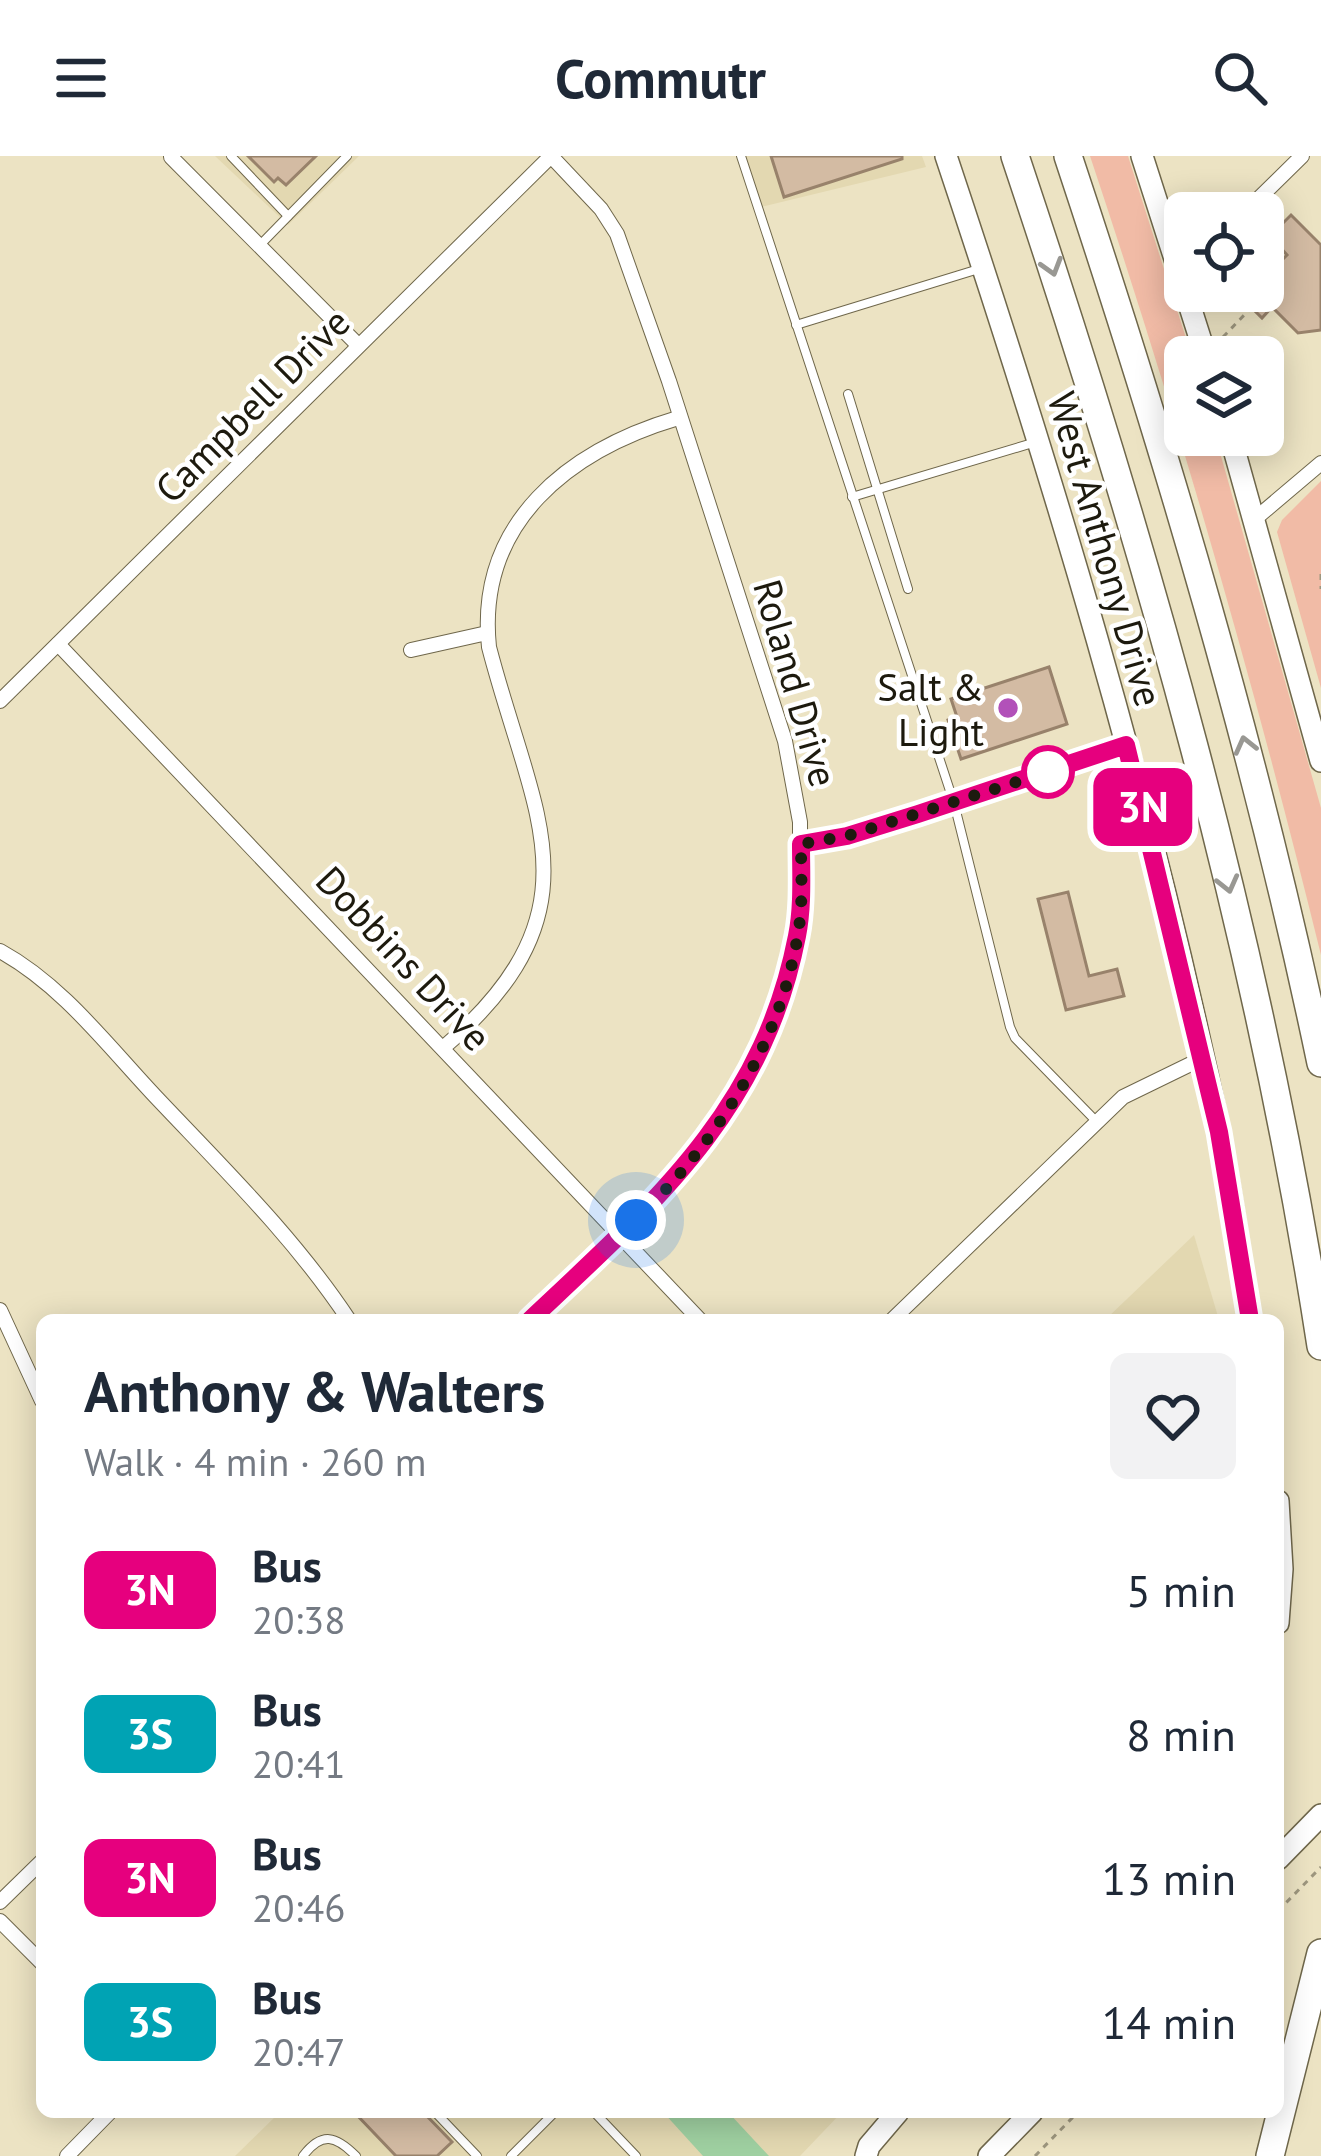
<!DOCTYPE html>
<html lang="en">
<head>
<meta charset="utf-8">
<style>
	:root { --surface:#fff; --page:#f2f2f3; --text:#1f2937; --muted:#747a83 }
	body { margin:0; font-family:"PT Sans",sans-serif; background:var(--page); color:var(--text); height:100vh; display:flex; flex-direction:column; font-size:45px; white-space:nowrap }
	* { box-sizing:border-box; margin:0 }
	p { font-size:39px; color:var(--muted) }
	.icon { flex:none; width:66px; height:66px; fill:none; stroke:currentColor; stroke-width:2; stroke-linecap:round; stroke-linejoin:round }
	.map { position:relative; flex:1; overflow:hidden }
	.panel { position:absolute; left:36px; top:1158px; width:1248px; height:804px; display:flex; flex-direction:column; background:var(--surface); border-radius:18px; box-shadow:0 6px 30px #0003 }
	.panel>* { flex:none }
	.badge { padding:0 24px; border-radius:18px; font-size:42px; line-height:78px }
	.tools { position:absolute; left:1164px; top:36px; display:grid; gap:24px }
	.tools a { display:grid; place-items:center; width:120px; height:120px; border-radius:18px; background:var(--surface); box-shadow:0 6px 30px #0003; font-size:60px }
	.you { position:absolute; width:60px; height:60px; margin:-30px; border:9px solid #fff; border-radius:50%; background:#1a73e8; box-shadow:0 0 0 18px #1a73e833 }
	.map>.badge { position:absolute; translate:-50% -50%; box-shadow:0 0 0 6px #fff }
	.round { display:grid; place-items:center; flex:none; width:126px; height:126px; border-radius:18px; background:var(--page) }
	.summary { display:flex; align-items:center; justify-content:space-between; height:204px; padding:0 48px }
	h1 { font-size:57px; font-weight:600; line-height:90px }
	ul { padding:0; list-style:none }
	li { display:flex; align-items:center; gap:36px; height:144px; padding:0 48px }
	li div { flex:1 }
	li b { display:block; font-size:45px }
	li em { font-style:normal }
	li .badge { min-width:132px; font-weight:700; text-align:center }
	header { display:flex; justify-content:space-between; align-items:center; height:156px; padding:0 48px; background:var(--surface); font-size:54px; font-weight:600 }
	.map>svg:first-child { display:block }
</style>
</head>
<body>
<header><svg class="icon" aria-label="menu" viewBox="0 0 24 24"><path d="M4 6h16M4 12h16M4 18h16"/></svg>Commutr<svg class="icon" aria-label="search" viewBox="0 0 24 24"><circle cx="10" cy="10" r="6"/><path d="M15 15l6 6"/></svg></header>
<div class="map">
<svg width="1321" height="2000" viewBox="0 0 1321 2000">
	<rect width="100%" height="100%" fill="#ece3c3"/>
	<g fill="#e3d8b1">
		<path d="M215 0H359L288 69Z"/>
		<path d="M742 0H922L926 11 761 51Z"/>
		<path d="M1194 1079 1219 1164H1105Z"/>
		<path d="M280 1956H842L800 2000H235Z"/>
	</g>
	<g fill="#f1bba6">
		<path d="M1090 0H1128L1192 201H1185V279H1215L1321 652V799C1255 530 1178 263 1090 0Z"/>
		<path d="M1321 325V532L1277 376 1282 364Z"/>
	</g>
	<path fill="#9fd0a1" d="M663 1956H728L769 2000H703Z"/>
	<g fill="#d3bba3" stroke="#98826b" stroke-width="3">
		<path d="M248 0H316L286 29 278 22 274 26Z"/>
		<path d="M771 0H902V3L784 41Z"/>
		<path d="M1291 59 1321 89V174L1298 177 1272 151 1262 162 1243 143 1251 135H1263V123L1287 99 1270 80Z"/>
		<path d="M1049 511 1067 568 961 603 948 564 957 561 951 543Z"/>
		<path d="M1068 736 1089 820 1117 813 1124 840 1066 854 1038 743Z"/>
		<path d="M354 1956H423L452 1986 437 2000H396Z"/>
	</g>
	<g fill="none" stroke-linecap="round" stroke-linejoin="round">
		<defs>
			<g id="lane">
				<path d="M231 0 288 60"/>
				<path d="M741 0 954 647 1010 871 1015 882 1096 965"/>
				<path d="M261 88 347 0"/>
				<path d="M796 169 982 112"/>
				<path d="M848 238 908 433"/>
				<path d="M852 341 1036 286"/>
				<path d="M435 1956 477 2000"/>
				<path d="M594 1956 636 2000"/>
				<path d="M303 2000C322 1975 336 1980 356 2000"/>
				<path d="M511 2000 555 1956"/>
			</g>
			<g id="street">
				<path d="M171 1 358 189"/>
				<path d="M1244 57 1302 0"/>
				<path d="M1255 363 1321 307"/>
				<path d="M58 488 700 1164"/>
				<path d="M411 494 487 477"/>
				<path d="M0 545 551 0"/>
				<path d="M801 688 847 680 1126 589"/>
				<path d="M0 795C62 829 107 889 155 940 223 1012 294 1081 349 1164"/>
				<path d="M443 892C605 753 533 661 489 491 476 366 570 294 678 262"/>
				<path d="M0 1154 42 1245"/>
				<path d="M529 1164 672 1026 731 950 769 876 785 829 800 758V666L785 585 669 225 617 78 601 53 551 0"/>
				<path d="M892 1164 1123 941 1201 903"/>
				<path d="M0 1746 42 1705"/>
				<path d="M0 1765 42 1807"/>
				<path d="M67 2000 110 1956"/>
			</g>
			<g id="secondary">
				<path d="M946 0C1053 320 1151 644 1219 975 1231 1037 1240 1101 1250 1164"/>
				<path d="M1278 1345 1282 1413 1278 1467"/>
				<path d="M1278 1703 1321 1659"/>
				<path d="M866 2000 869 1990 898 1956"/>
				<path d="M989 2000 1032 1956"/>
			</g>
			<g id="primary">
				<path d="M1142 0 1185 134"/>
				<path d="M1185 135 1206 201"/>
				<path d="M1230 279 1321 605"/>
			</g>
			<g id="highway">
				<path d="M1015 0C1145 388 1259 785 1321 1190"/>
				<path d="M1068 0C1167 298 1257 600 1321 907"/>
				<path d="M1270 2000 1321 1797"/>
			</g>
		</defs>
		<use href="#lane" stroke="#6f674b" stroke-width="10"/>
		<use href="#street" stroke="#6f674b" stroke-width="16"/>
		<use href="#secondary" stroke="#6f674b" stroke-width="24"/>
		<use href="#primary" stroke="#6f674b" stroke-width="24"/>
		<use href="#highway" stroke="#6f674b" stroke-width="30"/>
		<g stroke="#9d967e" stroke-width="3" stroke-dasharray="6 6" stroke-linecap="butt">
			<path d="M1223 181 1250 153"/>
			<path d="M1321 418V433"/>
			<path d="M1278 1755 1321 1711"/>
			<path d="M1035 2000 1078 1956"/>
		</g>
		<use href="#lane" stroke="#fff" stroke-width="8"/>
		<use href="#street" stroke="#fff" stroke-width="14"/>
		<use href="#secondary" stroke="#fff" stroke-width="21"/>
		<use href="#primary" stroke="#fff" stroke-width="21"/>
		<use href="#highway" stroke="#fff" stroke-width="27"/>
	</g>
	<defs><path id="oneway-chevron" d="M-2-3.5L2.5 0L-2 3.5" fill="none" stroke-width="1.6" stroke-linecap="round" stroke-linejoin="round" transform="scale(3)"/></defs>
	<g stroke="#999893">
		<use href="#oneway-chevron" transform="translate(1052 111) rotate(73)"/>
		<use href="#oneway-chevron" transform="translate(1245 589) rotate(-104)"/>
		<use href="#oneway-chevron" transform="translate(1228 728) rotate(76)"/>
	</g>
	<g fill="none" stroke-linecap="round" stroke-linejoin="round">
		<defs>
			<path id="line" d="M530 1164C653 1048 763 955 797 780 803 750 801 718 801 688L847 680 918 658 1126 589 1219 976 1250 1164"/>
		</defs>
		<use href="#line" stroke="#fff" stroke-width="27"/>
		<use href="#line" stroke="#e6007e" stroke-width="18"/>
		<path stroke="#1d1a0e" stroke-width="12" stroke-dasharray="0 21.6" d="M636 1064C717 986 783 885 799 771 803 744 801 716 801 688L847 680 1048 616"/>
	</g>
	<circle fill="#b251b9" stroke="#fff" stroke-width="4.5" cx="1008" cy="552" r="12"/>
	<circle fill="#fff" stroke="#e6007e" stroke-width="6" cx="1048" cy="616" r="24"/>
	<g text-anchor="middle" dominant-baseline="central" stroke-width="9" stroke-linejoin="round" paint-order="stroke">
		<g font-size="39" fill="#1d1a0e" stroke="#fff">
			<text transform="translate(252 249) rotate(-45)">Campbell Drive</text>
			<text transform="translate(1106 393) rotate(74)">West Anthony Drive</text>
			<text transform="translate(796 527) rotate(74)">Roland Drive</text>
			<text transform="translate(404 802) rotate(47)">Dobbins Drive</text>
		</g>
		<g font-size="39" fill="#1d1a0e" stroke="#fff" text-anchor="end">
			<text x="984" y="530">Salt &amp;<tspan x="984" dy="45">Light</tspan></text>
		</g>
	</g>
</svg>
<div class="tools">
<a><svg class="icon" aria-label="locate" viewBox="0 0 24 24"><circle cx="12" cy="12" r="6"/><path d="M12 2v4M12 18v4M2 12h4M18 12h4"/></svg></a>
<a><svg class="icon" aria-label="layers" viewBox="0 0 24 24"><path d="M12 4l9 5-9 5-9-5zM3 14l9 5 9-5"/></svg></a>
</div>
<div class="you" style="left:636px;top:1064px"></div>
<b class="badge" style="left:1143px;top:651px;background:#e6007e;color:#fff">3N</b>
<section class="panel">
<div class="summary"><div><h1>Anthony &amp; Walters</h1><p>Walk · 4 min · 260 m</p></div><a class="round"><svg class="icon" aria-label="heart" viewBox="0 0 24 24"><path d="M12 20l-8-8c-3-5 5-10 8-4 3-6 11-1 8 4z"/></svg></a></div>
<ul>
<li><span class="badge" style="background:#e6007e;color:#fff">3N</span><div><b>Bus</b><p>20:38</p></div><em>5 min</em></li>
<li><span class="badge" style="background:#00a3b4;color:#fff">3S</span><div><b>Bus</b><p>20:41</p></div><em>8 min</em></li>
<li><span class="badge" style="background:#e6007e;color:#fff">3N</span><div><b>Bus</b><p>20:46</p></div><em>13 min</em></li>
<li><span class="badge" style="background:#00a3b4;color:#fff">3S</span><div><b>Bus</b><p>20:47</p></div><em>14 min</em></li>
</ul>
</section>
</div>
</body>
</html>
